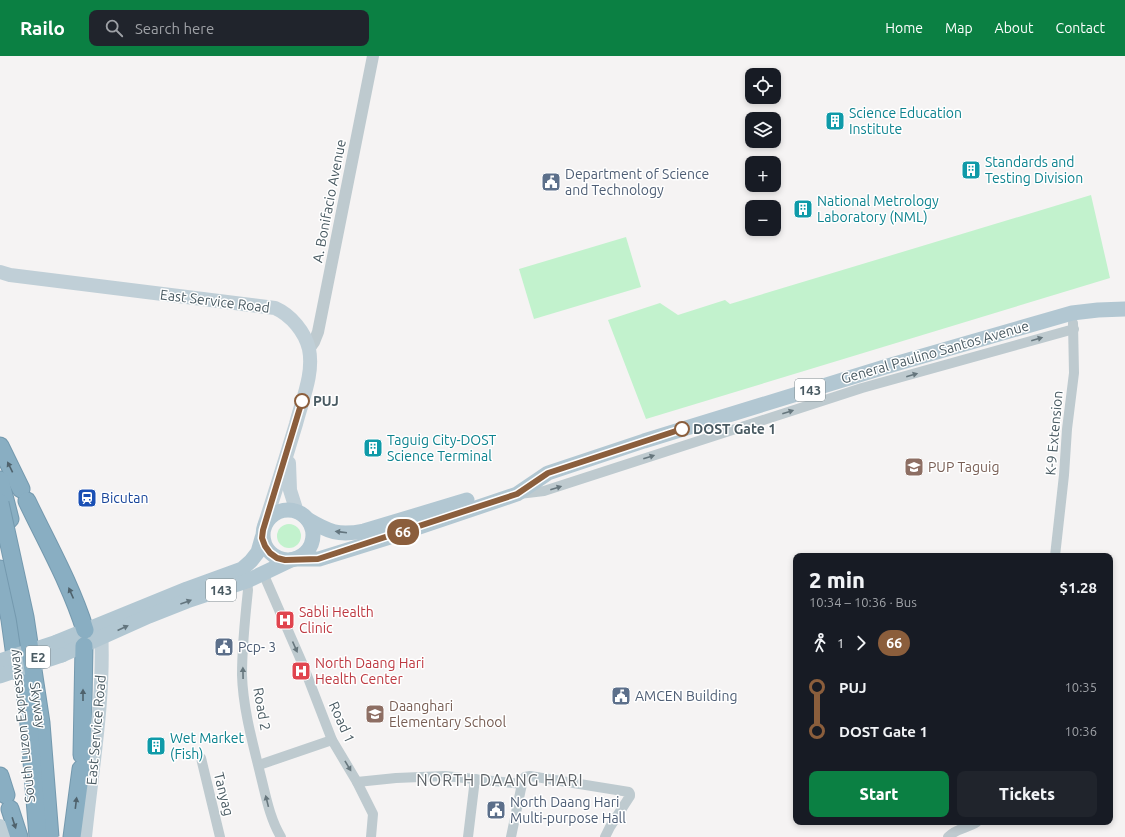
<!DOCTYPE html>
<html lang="en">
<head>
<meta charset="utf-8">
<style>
	:root { --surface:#171b24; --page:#20242c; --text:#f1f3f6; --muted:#9ea1a6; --accent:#0b8043 }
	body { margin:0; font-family:Ubuntu,sans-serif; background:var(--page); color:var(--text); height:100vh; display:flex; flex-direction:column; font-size:15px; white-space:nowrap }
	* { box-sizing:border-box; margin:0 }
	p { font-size:13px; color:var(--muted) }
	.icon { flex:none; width:22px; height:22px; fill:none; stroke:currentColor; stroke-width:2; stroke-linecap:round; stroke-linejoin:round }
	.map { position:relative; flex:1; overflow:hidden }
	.panel { position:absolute; left:793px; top:497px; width:320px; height:272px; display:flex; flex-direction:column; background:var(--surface); border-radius:8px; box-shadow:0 2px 6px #0003 }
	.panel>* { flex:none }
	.badge { padding:0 8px; border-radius:13px; font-size:14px; line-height:26px }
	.fabs { position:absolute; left:745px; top:12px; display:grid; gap:8px }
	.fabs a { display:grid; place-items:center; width:36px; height:36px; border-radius:8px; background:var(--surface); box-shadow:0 2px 6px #0003; font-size:20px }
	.map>.badge { position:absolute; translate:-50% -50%; box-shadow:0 0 0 2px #fff }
	.legs { display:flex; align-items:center; gap:6px; height:44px; padding:0 16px; font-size:13px }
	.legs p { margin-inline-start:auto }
	.summary { display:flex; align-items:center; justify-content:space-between; height:68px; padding:0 16px }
	h1 { font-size:22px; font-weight:800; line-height:30px }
	.button { display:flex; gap:8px; margin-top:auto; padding:8px 16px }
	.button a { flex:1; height:46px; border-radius:8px; background:var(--accent); color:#fff; font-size:16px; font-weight:800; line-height:46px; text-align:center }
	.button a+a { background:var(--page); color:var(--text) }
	ul { padding:0 16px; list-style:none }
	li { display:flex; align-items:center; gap:14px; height:44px; font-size:15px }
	li i { display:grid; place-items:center; width:6px; height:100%; margin:0 5px; background:currentColor }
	li i::after { content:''; width:10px; height:10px; margin:-5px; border:3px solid; border-radius:50%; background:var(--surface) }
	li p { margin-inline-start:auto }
	li:first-child i { background:linear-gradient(#0000 50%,currentColor 0) }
	li:last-child i { background:linear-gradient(currentColor 50%,#0000 0) }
	header { display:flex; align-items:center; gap:24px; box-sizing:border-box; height:56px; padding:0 20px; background:var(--accent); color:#fff }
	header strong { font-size:19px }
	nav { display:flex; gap:22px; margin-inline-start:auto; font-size:14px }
	.search { width:280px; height:36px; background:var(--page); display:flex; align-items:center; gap:10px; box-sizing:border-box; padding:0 14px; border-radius:8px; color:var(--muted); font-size:15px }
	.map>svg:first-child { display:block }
</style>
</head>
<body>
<header>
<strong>Railo</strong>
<div class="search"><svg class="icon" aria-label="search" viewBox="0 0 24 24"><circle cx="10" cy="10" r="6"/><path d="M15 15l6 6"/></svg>Search here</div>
<nav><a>Home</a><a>Map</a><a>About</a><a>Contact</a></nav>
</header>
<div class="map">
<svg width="1125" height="781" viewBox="0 0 1125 781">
	<rect width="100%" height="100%" fill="#f5f3f3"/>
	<g fill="#c2f2cd">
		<path d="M1091 139 1110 222 646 363 608 264 660 247 678 259 725 244 730 248Z"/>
		<path d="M626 181 641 231 534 263 519 213Z"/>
		<circle cx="289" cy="480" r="12"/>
	</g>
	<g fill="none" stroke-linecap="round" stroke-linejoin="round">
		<defs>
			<g id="motorway">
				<path d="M0 390 21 433"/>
				<path d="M0 424 10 463"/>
				<path d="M27 445C47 487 71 529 85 574"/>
				<path d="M0 513 10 564 17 615"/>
				<path d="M82 699 84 590"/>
				<path d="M0 720 6 739"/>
				<path d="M10 753 19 781"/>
				<path d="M72 781 81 713"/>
			</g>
		</defs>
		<use href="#motorway" stroke="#7499ae" stroke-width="19"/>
		<g stroke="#becacf" stroke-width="10">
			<path d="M519 438 544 435 862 332 1074 273"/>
			<path d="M1055 500 1064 419 1067 373 1074 317 1073 267"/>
			<path d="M263 517 303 609 332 684 357 726 373 758 371 781"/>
			<path d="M247 525 248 534C245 562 242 591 242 619 243 653 253 688 261 721 266 741 270 763 281 781"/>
			<path d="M201 702 220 781"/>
			<path d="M259 709 332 684"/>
			<path d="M357 726 396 722 445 720 522 728"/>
			<path d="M468 781 475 723"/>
			<path d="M511 781 523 723 525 721 530 720 629 736 630 738V740L610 771 605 781"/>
			<path d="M948 781C958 771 967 773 977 766"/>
		</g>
		<path stroke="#becacf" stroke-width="12" d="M309 293 314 286 318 276 373 0"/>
		<g stroke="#c0cfd7" stroke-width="14">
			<path d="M0 216 10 219 275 252C291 259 305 276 309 293 314 318 302 344 296 368 286 401 276 434 265 467"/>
			<path d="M289 407 290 434 297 456"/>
			<path d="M0 770 4 781"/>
			<path d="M85 781C92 711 105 642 101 572"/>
		</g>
		<g stroke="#b2c7d2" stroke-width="15">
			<circle cx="288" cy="479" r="25"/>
			<path d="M307 463C329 476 338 480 364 475L467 444"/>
			<path d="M295 503H319L393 480 517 438 548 417 644 385 888 310 1072 257 1098 254 1125 253"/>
			<path d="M57 586 187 533 242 513 251 505 258 496 262 482"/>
			<path d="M62 599 149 560 187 545 247 525 291 504"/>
		</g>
		<use href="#motorway" stroke="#89aec2" stroke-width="17"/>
		<defs>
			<g id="motorway-bridge">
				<path d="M0 447 25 561 41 667 50 781"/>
				<path d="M24 627 29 668 38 781"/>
			</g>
		</defs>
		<use href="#motorway-bridge" stroke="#7499ae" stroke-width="19" stroke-linecap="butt"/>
		<g stroke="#b2c7d2" stroke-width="15">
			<path d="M0 605 57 586"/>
			<path d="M0 620 62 599"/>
		</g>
		<use href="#motorway-bridge" stroke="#89aec2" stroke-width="17"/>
	</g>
	<defs><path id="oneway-solid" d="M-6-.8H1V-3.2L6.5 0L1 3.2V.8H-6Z"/></defs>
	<g fill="#66767d">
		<use href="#oneway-solid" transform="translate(1037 283) rotate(-16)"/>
		<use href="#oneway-solid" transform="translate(912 319) rotate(-16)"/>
		<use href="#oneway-solid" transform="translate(788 356) rotate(-18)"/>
		<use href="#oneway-solid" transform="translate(649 401) rotate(-18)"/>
		<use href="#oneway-solid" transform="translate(556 432) rotate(-18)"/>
		<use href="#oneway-solid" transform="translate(295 591) rotate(66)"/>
		<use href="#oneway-solid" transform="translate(243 617) rotate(-91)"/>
		<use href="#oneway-solid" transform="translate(348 710) rotate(59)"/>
		<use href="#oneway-solid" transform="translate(267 745) rotate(-104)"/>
	</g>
	<g fill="#4f626c">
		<use href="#oneway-solid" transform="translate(10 411) rotate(-116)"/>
		<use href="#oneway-solid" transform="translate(71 537) rotate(-114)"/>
		<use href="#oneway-solid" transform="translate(83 639) rotate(-90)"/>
		<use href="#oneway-solid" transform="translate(76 747) rotate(-83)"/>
		<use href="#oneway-solid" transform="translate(14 767) rotate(72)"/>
	</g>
	<g fill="#63757e">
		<use href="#oneway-solid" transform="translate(341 476) rotate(-173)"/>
		<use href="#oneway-solid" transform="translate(186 546) rotate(-20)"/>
		<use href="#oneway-solid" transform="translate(123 572) rotate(-25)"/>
	</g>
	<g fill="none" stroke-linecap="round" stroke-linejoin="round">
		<defs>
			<path id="line-1" d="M302 345 263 474 262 482 265 490 270 497 277 502 285 504 318 503 517 438 548 417 682 373"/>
		</defs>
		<use href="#line-1" stroke="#fff" stroke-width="9"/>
		<use href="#line-1" stroke="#8b5e3c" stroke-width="6"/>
	</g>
	<defs>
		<symbol id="building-square" viewBox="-11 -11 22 22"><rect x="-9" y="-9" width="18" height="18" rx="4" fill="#0f9aa8" stroke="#fff"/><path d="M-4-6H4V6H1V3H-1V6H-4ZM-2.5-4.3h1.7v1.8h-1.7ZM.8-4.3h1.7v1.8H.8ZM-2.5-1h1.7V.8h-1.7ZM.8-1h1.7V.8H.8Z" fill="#fff"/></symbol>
		<symbol id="civic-square" viewBox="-11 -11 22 22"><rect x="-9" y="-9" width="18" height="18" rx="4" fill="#5c6f8a" stroke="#fff"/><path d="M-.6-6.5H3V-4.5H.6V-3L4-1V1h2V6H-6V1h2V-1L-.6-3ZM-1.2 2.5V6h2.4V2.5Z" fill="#fff"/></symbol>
		<symbol id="university-square" viewBox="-11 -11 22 22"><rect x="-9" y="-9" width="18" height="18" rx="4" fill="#8d6e63" stroke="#fff"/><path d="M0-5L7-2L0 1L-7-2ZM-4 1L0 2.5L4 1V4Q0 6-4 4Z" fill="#fff"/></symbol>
		<symbol id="station-square" viewBox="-11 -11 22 22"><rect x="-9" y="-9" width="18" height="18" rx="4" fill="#1a4fb4" stroke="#fff"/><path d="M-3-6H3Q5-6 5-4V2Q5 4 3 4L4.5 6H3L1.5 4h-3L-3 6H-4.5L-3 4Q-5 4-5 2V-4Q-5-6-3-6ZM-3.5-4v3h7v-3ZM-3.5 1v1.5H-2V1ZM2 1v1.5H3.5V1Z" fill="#fff"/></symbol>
		<symbol id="hospital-square" viewBox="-11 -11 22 22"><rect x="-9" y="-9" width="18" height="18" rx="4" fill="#e0444e" stroke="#fff"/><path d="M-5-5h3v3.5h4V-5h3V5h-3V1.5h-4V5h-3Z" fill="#fff"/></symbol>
		<symbol id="school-square" viewBox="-11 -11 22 22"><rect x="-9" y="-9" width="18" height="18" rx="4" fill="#8d6e63" stroke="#fff"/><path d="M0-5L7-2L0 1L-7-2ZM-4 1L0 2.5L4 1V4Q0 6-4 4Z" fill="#fff"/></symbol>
	</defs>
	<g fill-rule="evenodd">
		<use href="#building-square" x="824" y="54" width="22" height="22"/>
		<use href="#building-square" x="960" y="103" width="22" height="22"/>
		<use href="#civic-square" x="540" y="115" width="22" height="22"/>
		<use href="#building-square" x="792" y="142" width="22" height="22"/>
		<use href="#building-square" x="362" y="381" width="22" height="22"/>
		<use href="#university-square" x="903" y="400" width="22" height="22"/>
		<use href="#station-square" x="76" y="431" width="22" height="22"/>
		<use href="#hospital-square" x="274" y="553" width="22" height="22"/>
		<use href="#civic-square" x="213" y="580" width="22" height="22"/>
		<use href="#hospital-square" x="290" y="604" width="22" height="22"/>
		<use href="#civic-square" x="610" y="629" width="22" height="22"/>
		<use href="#school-square" x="364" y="647" width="22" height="22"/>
		<use href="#building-square" x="145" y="679" width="22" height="22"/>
		<use href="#civic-square" x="485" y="743" width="22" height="22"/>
	</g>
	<g fill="#fff" stroke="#8b5e3c" stroke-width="2">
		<circle cx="302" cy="345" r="7"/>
		<circle cx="682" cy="373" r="7"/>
	</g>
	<g text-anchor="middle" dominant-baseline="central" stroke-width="3" stroke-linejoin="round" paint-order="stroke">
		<g fill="#fff" stroke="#808c91" stroke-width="1">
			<rect x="795" y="323" width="30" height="22" rx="3"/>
			<rect x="206" y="523" width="30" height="22" rx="3"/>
			<rect x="26" y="590" width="24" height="22" rx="3"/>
		</g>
		<g font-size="13" font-weight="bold" fill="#495a62">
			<text x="810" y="334">143</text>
			<text x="221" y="534">143</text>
			<text x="38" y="601">E2</text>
		</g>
		<g font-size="14" fill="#0d838f" stroke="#fff" text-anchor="start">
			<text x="849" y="57">Science Education<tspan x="849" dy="16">Institute</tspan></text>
			<text x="985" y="106">Standards and<tspan x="985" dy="16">Testing Division</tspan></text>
			<text x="817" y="145">National Metrology<tspan x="817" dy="16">Laboratory (NML)</tspan></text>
			<text x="387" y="384">Taguig City-DOST<tspan x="387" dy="16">Science Terminal</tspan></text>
			<text x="170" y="682">Wet Market<tspan x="170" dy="16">(Fish)</tspan></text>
		</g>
		<g font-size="14" fill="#4e5e75" stroke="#fff" text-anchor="start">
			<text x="565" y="118">Department of Science<tspan x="565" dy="16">and Technology</tspan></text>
			<text x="238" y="591">Pcp- 3</text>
			<text x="635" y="640">AMCEN Building</text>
			<text x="510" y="746">North Daang Hari<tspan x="510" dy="16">Multi-purpose Hall</tspan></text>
		</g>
		<g font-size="14" fill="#495a62" stroke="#fff">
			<text transform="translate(329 145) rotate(-79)">A. Bonifacio Avenue</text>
			<text transform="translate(215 245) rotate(7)">East Service Road</text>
			<text transform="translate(935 296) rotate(-16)">General Paulino Santos Avenue</text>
			<text transform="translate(1054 377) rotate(-85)">K-9 Extension</text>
			<text transform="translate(38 649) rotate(82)">Skyway</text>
			<text transform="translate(262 653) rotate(80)">Road 2</text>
			<text transform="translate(342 666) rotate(66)">Road 1</text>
			<text transform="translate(22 670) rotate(-96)">South Luzon Expressway</text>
			<text transform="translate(96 674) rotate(-85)">East Service Road</text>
			<text transform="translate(224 738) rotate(76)">Tanyag</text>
		</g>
		<g font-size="14" font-weight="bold" fill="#495a62" stroke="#fff" text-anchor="start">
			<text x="313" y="345">PUJ</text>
			<text x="693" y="373">DOST Gate 1</text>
		</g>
		<g font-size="14" fill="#785e54" stroke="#fff" text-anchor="start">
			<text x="928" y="411">PUP Taguig</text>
			<text x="389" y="650">Daanghari<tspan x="389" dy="16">Elementary School</tspan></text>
		</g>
		<g font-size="14" fill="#164399" stroke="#fff" text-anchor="start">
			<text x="101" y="442">Bicutan</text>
		</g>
		<g font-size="14" fill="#be3a42" stroke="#fff" text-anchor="start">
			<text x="299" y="556">Sabli Health<tspan x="299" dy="16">Clinic</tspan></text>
			<text x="315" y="607">North Daang Hari<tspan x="315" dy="16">Health Center</tspan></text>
		</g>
		<g font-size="16" letter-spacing="1" fill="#5f6468" stroke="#fff">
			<text x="500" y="724">NORTH DAANG HARI</text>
		</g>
	</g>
</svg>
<div class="fabs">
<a><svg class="icon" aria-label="locate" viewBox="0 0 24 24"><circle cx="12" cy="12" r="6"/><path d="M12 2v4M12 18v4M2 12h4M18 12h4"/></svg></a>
<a><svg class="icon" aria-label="layers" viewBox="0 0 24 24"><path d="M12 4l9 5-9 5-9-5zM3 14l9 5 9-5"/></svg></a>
<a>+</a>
<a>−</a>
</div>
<b class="badge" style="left:403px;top:476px;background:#8b5e3c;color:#fff">66</b>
<section class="panel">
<div class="summary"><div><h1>2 min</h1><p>10:34 – 10:36 · Bus</p></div><b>$1.28</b></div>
<div class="legs"><svg class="icon" aria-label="walk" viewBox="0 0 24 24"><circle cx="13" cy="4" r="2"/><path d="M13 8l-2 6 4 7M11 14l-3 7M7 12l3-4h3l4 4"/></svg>1<svg class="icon" aria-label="forward" viewBox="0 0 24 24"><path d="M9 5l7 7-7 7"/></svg><b class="badge" style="background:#8b5e3c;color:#fff">66</b></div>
<ul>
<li><i style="color:#8b5e3c"></i><b>PUJ</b><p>10:35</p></li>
<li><i style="color:#8b5e3c"></i><b>DOST Gate 1</b><p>10:36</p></li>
</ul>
<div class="button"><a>Start</a><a>Tickets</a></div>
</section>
</div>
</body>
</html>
